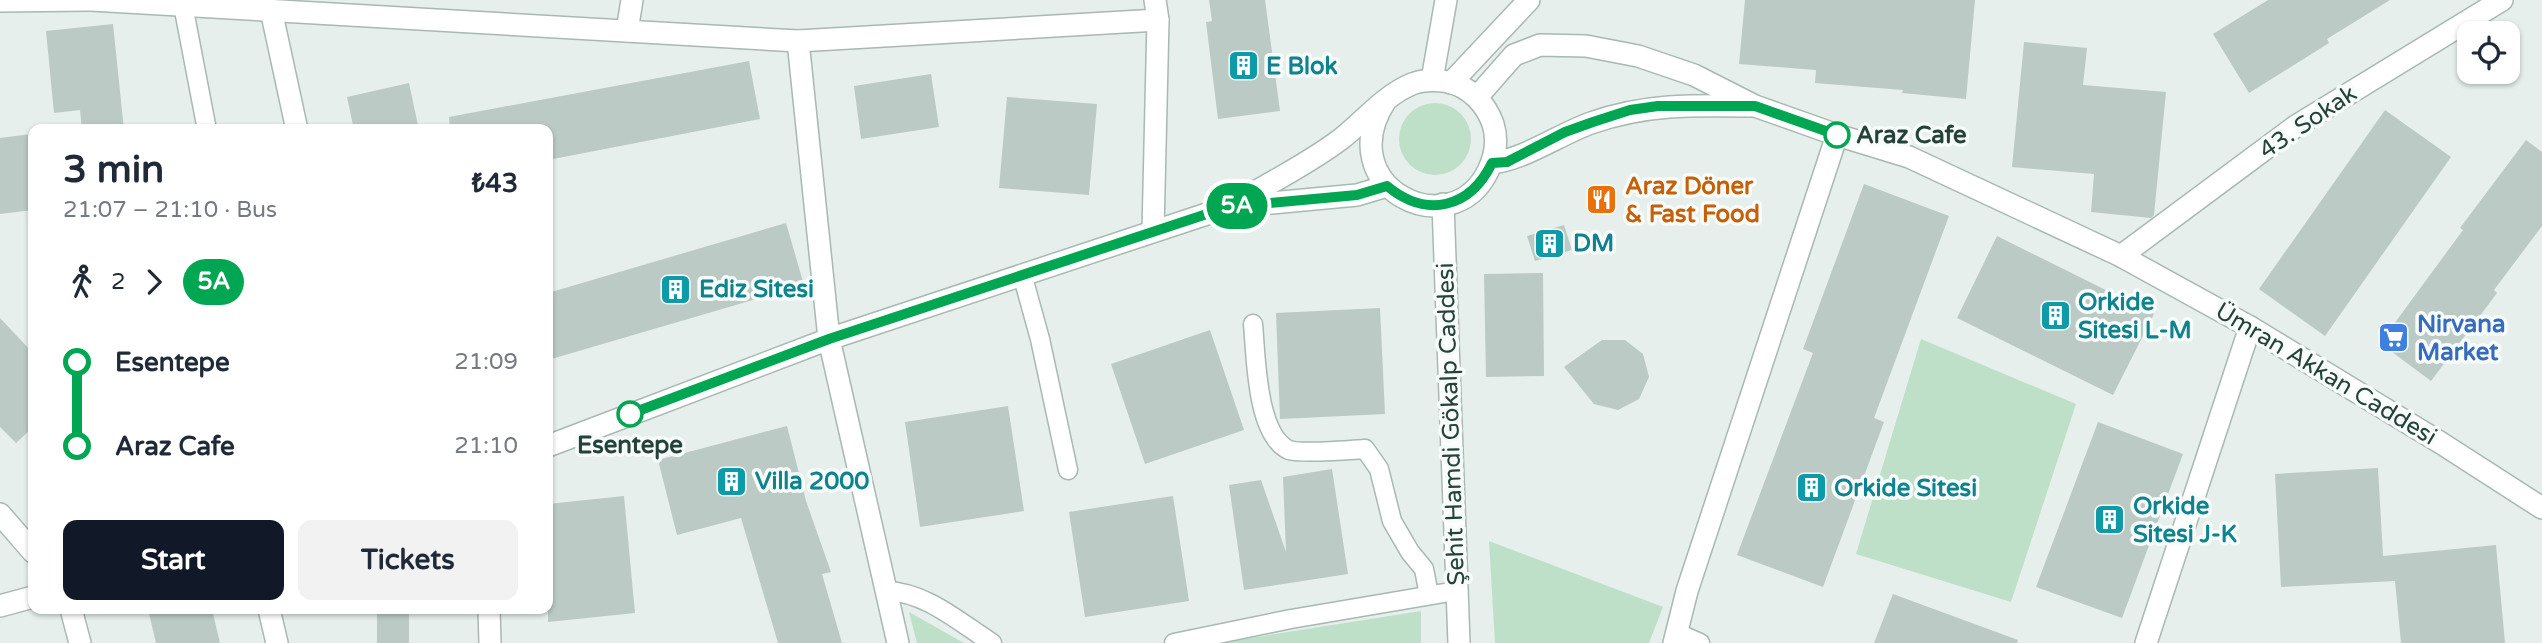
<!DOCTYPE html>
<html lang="en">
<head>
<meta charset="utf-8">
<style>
	:root { --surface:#fff; --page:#f2f2f3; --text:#1f2937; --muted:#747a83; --accent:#111827 }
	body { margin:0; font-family:"Varela Round",sans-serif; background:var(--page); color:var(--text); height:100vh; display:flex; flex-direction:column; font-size:26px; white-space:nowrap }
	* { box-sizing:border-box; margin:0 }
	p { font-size:23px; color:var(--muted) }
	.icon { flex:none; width:38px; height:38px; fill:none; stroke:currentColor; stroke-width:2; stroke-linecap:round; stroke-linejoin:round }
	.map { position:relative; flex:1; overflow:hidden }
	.sheet { position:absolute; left:28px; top:124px; width:525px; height:490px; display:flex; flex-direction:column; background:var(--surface); border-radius:14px; box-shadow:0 2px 5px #0004 }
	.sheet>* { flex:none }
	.badge { padding:0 14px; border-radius:23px; font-size:24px; line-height:46px }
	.controls { position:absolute; left:2457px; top:21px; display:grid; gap:14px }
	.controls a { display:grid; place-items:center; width:63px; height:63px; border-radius:14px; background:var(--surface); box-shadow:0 2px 5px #0004; font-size:35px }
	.map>.badge { position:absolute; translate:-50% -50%; box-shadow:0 0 0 4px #fff }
	.legs { display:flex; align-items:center; gap:10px; height:77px; padding:0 35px; font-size:23px }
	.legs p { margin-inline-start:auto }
	.overview { display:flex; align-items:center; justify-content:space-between; height:119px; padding:0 35px }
	h1 { font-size:38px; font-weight:700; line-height:52px }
	.action { display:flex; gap:14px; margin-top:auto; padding:14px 35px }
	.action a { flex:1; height:80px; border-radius:14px; background:var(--accent); color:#fff; font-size:28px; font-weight:700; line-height:80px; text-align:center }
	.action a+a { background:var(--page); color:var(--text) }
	ul { padding:0 35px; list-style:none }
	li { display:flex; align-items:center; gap:24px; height:84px; font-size:26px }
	li i { display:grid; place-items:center; width:10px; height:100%; margin:0 9px; background:currentColor }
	li i::after { content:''; width:18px; height:18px; margin:-9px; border:5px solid; border-radius:50%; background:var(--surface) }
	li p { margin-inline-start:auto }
	li:first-child i { background:linear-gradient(#0000 50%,currentColor 0) }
	li:last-child i { background:linear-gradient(currentColor 50%,#0000 0) }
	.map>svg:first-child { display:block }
</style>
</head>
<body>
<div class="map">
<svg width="2542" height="643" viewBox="0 0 2542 643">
	<rect width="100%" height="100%" fill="#e6efeb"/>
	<g fill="#bfe0c8">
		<circle cx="1435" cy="139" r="36"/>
		<path d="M1921 339 2076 404 2011 602 1856 554Z"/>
		<path d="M1489 541 1663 607 1649 643H1495Z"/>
		<path d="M1421 611V643H1218Z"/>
		<path d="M909 612 964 643H917Z"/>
	</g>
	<g fill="#bbcac4">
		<path d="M1209 0H1265L1280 111 1218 119 1206 22 1212 21Z"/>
		<path d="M1745 0H1975L1966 99 1902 93 1903 90 1815 83 1816 70 1739 64Z"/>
		<path d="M2268 0H2390L2327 39 2329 43 2249 93 2213 34Z"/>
		<path d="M113 24 124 130H82L80 110 54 113 46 31Z"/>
		<path d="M2024 42 2087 48 2083 85 2166 92 2154 215 2151 218 2091 212 2094 174 2012 167Z"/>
		<path d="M749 61 760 119 548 160V130H450L449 117Z"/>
		<path d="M931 74 939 127 861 139 854 86Z"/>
		<path d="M409 83 419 130H354L347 97Z"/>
		<path d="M1007 97 1097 104 1089 195 999 188Z"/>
		<path d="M2385 110 2451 157 2325 336 2259 289Z"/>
		<path d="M31 134 33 210 0 214V138Z"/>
		<path d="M2526 140 2542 152V226L2494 290 2497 293 2431 381 2380 343 2463 230 2460 228Z"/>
		<path d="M1864 184 1949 216 1874 418 1884 422 1823 587 1737 555 1813 353 1803 349Z"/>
		<path d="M786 223 804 285 548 360V293Z"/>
		<path d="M1564 225 1572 250 1535 261 1527 236Z"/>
		<path d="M1997 236 2154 314 2113 395 1957 318Z"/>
		<path d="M1543 273 1544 376 1486 377 1484 274Z"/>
		<path d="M1380 308 1385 414 1280 419 1276 313Z"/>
		<path d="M0 318 33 353V427L16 443 0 427Z"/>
		<path d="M1210 330 1244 430 1145 464 1111 364Z"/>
		<path d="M1602 340H1625L1643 354 1649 377 1639 399 1618 410 1594 404 1564 367Z"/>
		<path d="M1008 406 1024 511 920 527 905 422Z"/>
		<path d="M2098 422 2183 454 2122 618 2036 587Z"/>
		<path d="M787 426 806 501 831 572 822 574 842 643H778L741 518 677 535 658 460Z"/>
		<path d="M2378 468 2383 556 2496 545 2505 643H2401L2395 581 2281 587 2275 474Z"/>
		<path d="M1332 469 1348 574 1244 590 1229 485 1261 480 1286 552 1283 477Z"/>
		<path d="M624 496 635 613 548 622V504Z"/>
		<path d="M1173 496 1189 601 1085 617 1069 512Z"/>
		<path d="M1893 594 2018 640 2017 643H1874Z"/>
		<path d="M148 609H212L220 643H156Z"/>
		<rect x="377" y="609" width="32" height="34"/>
	</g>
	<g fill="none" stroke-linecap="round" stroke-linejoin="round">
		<defs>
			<g id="service">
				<path d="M183 5 207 130"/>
				<path d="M1022 274 1040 339 1068 470"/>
				<path d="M1253 324C1256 355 1256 435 1289 450 1300 454 1351 450 1365 449L1379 469 1392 521 1410 552 1424 569 1429 595"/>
				<path d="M886 591C926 592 959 622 992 643"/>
				<path d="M1677 633 1700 643"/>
				<path d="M1174 643 1291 619 1456 591"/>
			</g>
			<g id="minor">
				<path d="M91 0 798 41 1158 20"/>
				<path d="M0 1 89 0"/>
				<path d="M271 10 297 130"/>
				<path d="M627 31 632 0"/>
				<path d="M798 41 829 339 898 643"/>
				<path d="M1432 80 1446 0"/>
				<path d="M1451 83 1529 0"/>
				<path d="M1477 97 1514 55 1540 45 1586 46 1638 56 1694 75 1755 106 1837 135 1909 157 2121 256 2250 327 2441 443 2542 508"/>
				<path d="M1492 163C1523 160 1560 134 1591 123 1645 104 1693 105 1750 106"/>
				<path d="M1236 203C1271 182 1308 164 1341 139 1364 121 1385 95 1412 84 1424 79 1437 80 1449 82 1470 87 1486 104 1493 124 1498 140 1495 157 1488 171 1451 247 1329 187 1386 100"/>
				<path d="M1443 204 1459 643"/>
				<path d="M1153 231 1158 20 1155 0"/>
				<path d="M2121 256 2296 126 2502 0"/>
				<path d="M548 446 829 339 1228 207 1357 195 1387 186"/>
				<path d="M0 514 33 552"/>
				<path d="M0 606 33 597"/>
				<path d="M71 609 80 643"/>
				<path d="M269 609 277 643"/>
				<path d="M489 609 490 643"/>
				<path d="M1674 643 1687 591 1837 135"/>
				<path d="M2146 643 2250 327"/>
			</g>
		</defs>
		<use href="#service" stroke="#a8b8b2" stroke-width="21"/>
		<use href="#minor" stroke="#a8b8b2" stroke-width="24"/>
		<use href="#service" stroke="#fff" stroke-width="18"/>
		<use href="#minor" stroke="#fff" stroke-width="21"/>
	</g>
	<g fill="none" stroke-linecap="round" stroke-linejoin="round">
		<defs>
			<path id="line-1" d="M630 414 829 339 1228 207 1357 195 1387 186C1427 219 1470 208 1492 163L1507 162 1565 132 1593 122 1630 110 1658 106H1755L1837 135"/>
		</defs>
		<use href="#line-1" stroke="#fff" stroke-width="16"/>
		<use href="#line-1" stroke="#00a651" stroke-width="10"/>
	</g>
	<defs>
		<symbol id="building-square" viewBox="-11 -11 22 22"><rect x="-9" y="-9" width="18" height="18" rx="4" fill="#0f9aa8" stroke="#f7fbf9"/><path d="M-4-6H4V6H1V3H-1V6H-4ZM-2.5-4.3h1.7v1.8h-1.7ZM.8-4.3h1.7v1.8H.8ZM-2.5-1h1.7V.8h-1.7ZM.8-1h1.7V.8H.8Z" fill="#fff"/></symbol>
		<symbol id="restaurant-square" viewBox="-11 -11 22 22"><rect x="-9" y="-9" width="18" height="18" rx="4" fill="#e8710a" stroke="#f7fbf9"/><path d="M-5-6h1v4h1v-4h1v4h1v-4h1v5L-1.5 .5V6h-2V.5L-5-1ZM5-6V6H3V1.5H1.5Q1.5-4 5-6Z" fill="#fff"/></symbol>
		<symbol id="supermarket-square" viewBox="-11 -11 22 22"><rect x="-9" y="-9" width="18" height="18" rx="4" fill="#3f7fe0" stroke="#f7fbf9"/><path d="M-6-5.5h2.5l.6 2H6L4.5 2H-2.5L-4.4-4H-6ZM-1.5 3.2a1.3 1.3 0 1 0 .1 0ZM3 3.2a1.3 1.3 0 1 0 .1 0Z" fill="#fff"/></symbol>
	</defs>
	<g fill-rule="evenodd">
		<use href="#building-square" x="1226" y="48" width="35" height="35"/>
		<use href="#restaurant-square" x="1584" y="182" width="35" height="35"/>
		<use href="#building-square" x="1532" y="226" width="35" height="35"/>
		<use href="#building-square" x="658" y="272" width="35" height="35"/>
		<use href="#building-square" x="2038" y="298" width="35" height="35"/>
		<use href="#supermarket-square" x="2376" y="320" width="35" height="35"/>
		<use href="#building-square" x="714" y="464" width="35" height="35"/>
		<use href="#building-square" x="1794" y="470" width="35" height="35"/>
		<use href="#building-square" x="2092" y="502" width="35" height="35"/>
	</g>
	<g fill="#fff" stroke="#00a651" stroke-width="3.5">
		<circle cx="1837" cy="135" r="12"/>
		<circle cx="630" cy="414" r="12"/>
	</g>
	<g text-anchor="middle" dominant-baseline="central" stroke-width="7" stroke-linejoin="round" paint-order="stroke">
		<g font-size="24" font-weight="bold" fill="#0d838f" stroke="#f7fbf9" text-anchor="start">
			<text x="1266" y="66">E Blok</text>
			<text x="1573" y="243">DM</text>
			<text x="699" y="289">Ediz Sitesi</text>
			<text x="2078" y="302">Orkide<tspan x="2078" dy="28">Sitesi L-M</tspan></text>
			<text x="755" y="481">Villa 2000</text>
			<text x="1834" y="488">Orkide Sitesi</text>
			<text x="2133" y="506">Orkide<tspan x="2133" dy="28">Sitesi J-K</tspan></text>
		</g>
		<g font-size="24" fill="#24423a" stroke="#f7fbf9">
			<text transform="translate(2308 122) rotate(-34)">43. Sokak</text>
			<text transform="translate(2326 374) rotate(31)">Ümran Akkan Caddesi</text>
			<text transform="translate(1451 424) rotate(-92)">Şehit Hamdi Gökalp Caddesi</text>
		</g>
		<g font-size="24" font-weight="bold" fill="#24423a" stroke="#f7fbf9" text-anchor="start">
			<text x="1856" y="135">Araz Cafe</text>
			<text x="630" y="445" text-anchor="middle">Esentepe</text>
		</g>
		<g font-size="24" font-weight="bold" fill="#c56008" stroke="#f7fbf9" text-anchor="start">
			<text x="1625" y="186">Araz Döner<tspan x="1625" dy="28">&amp; Fast Food</tspan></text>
		</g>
		<g font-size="24" font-weight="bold" fill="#366cbe" stroke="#f7fbf9" text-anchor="start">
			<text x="2417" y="324">Nirvana<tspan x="2417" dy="28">Market</tspan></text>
		</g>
	</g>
</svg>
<div class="controls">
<a><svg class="icon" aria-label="locate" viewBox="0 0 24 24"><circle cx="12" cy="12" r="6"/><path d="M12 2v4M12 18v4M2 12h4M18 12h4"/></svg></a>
</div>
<b class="badge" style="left:1237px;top:206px;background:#00a651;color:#fff">5A</b>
<section class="sheet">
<div class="overview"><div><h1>3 min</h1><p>21:07 – 21:10 · Bus</p></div><b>₺43</b></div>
<div class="legs"><svg class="icon" aria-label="walk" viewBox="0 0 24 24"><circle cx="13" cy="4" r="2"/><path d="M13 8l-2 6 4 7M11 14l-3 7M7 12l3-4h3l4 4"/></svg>2<svg class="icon" aria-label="forward" viewBox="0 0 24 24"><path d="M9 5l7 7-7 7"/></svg><b class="badge" style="background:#00a651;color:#fff">5A</b></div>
<ul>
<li><i style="color:#00a651"></i><b>Esentepe</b><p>21:09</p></li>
<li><i style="color:#00a651"></i><b>Araz Cafe</b><p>21:10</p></li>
</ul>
<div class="action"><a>Start</a><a>Tickets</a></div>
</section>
</div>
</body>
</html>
